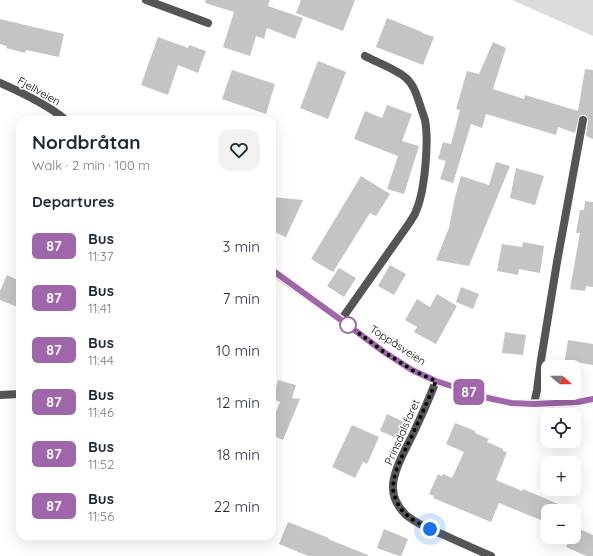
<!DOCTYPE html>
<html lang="en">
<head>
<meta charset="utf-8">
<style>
	:root { --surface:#fff; --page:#f2f2f3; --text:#1f2937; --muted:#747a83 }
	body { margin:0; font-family:Quicksand,sans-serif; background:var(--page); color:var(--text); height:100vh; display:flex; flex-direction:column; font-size:15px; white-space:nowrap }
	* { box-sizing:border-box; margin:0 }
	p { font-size:13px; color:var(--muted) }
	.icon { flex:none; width:22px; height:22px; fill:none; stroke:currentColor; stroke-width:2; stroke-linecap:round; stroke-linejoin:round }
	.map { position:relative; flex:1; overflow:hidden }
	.side { position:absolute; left:16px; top:116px; width:260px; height:424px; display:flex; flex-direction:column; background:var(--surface); border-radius:12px; box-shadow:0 4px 16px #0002 }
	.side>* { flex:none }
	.badge { padding:0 8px; border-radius:6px; font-size:14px; line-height:26px }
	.needle { width:26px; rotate:111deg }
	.controls { position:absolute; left:541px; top:360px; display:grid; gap:8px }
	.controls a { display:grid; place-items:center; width:40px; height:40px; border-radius:8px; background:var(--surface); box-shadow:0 4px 16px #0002; font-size:20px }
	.you { position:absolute; width:20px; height:20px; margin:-10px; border:3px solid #fff; border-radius:50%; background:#1a73e8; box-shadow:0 0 0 6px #1a73e833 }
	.map>.badge { position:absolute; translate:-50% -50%; box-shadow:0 0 0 2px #fff }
	h2 { padding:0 16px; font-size:15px; line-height:36px }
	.round { display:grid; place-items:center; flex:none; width:42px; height:42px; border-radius:12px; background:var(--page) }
	.summary { display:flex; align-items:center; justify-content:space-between; height:68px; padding:0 16px }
	h1 { font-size:19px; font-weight:700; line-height:30px }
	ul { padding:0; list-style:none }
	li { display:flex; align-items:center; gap:12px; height:52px; padding:0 16px }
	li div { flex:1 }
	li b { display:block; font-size:15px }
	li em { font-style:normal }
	li .badge { min-width:44px; font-weight:700; text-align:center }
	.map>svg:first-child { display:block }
</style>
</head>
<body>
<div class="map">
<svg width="593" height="556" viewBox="0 0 593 556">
	<rect width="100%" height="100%" fill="#fff"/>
	<path fill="#dcdcdc" d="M512 0H593V36Z"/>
	<g fill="#c4c4c4">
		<path d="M206 0H270L268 6 303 18 295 39 267 28 264 39 256 36 250 56 223 47 234 12 205 3Z"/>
		<path d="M301 0H355L343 31 296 13Z"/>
		<path d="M387 18 422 32V33L434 37 423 65 376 47Z"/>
		<path d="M0 19 64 34 59 57 26 50 25 53 6 48 7 46 0 44Z"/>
		<path d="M158 37 188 48 189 45 206 51 198 73 178 65 168 95 141 85Z"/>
		<path d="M493 42 506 48 493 89 524 99 525 95 578 111 585 69 593 70V139L586 136 588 121 587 116 584 115H581L579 117 575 133 558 127 556 135 486 114 482 128 471 124 453 183 440 179 446 161 438 159 443 142 451 144 460 110 456 109 467 71 479 74Z"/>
		<path d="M318 61 346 72 328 119 300 108Z"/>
		<path d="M232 70 275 84 266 114 222 99Z"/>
		<path d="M387 105 412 114 402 141 419 146 404 194 387 189 398 156 354 139 365 111 382 118Z"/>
		<path d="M496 162 510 166 469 266 436 260 449 228 455 197 461 176 489 185Z"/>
		<path d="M516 168 544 176 535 205 510 198Z"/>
		<path d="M361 176 390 194 376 216 370 213 333 272 311 259Z"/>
		<path d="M272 197 303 200 286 237 272 231Z"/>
		<path d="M585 201 593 202V287L586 286 585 291 570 289 580 233H576L580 210H584Z"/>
		<path d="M523 242 544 246 540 273 519 269 518 275 497 271 502 244 522 247Z"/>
		<path d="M390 265 406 274 394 295 378 286Z"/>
		<path d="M339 268 356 278 344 297 327 286Z"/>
		<path d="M7 275 20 281V308L0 300V291Z"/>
		<path d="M461 287 479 294 473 309 456 302Z"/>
		<path d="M437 294 457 306 436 344 414 332 417 327 405 320 417 299 430 307Z"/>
		<path d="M505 332 526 335 523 355 502 353Z"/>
		<path d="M568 340 593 344V365L565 360Z"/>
		<path d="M278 380 296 385 292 398 300 399 283 440 272 435V422L280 402 273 399Z"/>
		<path d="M387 414 404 422 397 438 380 431Z"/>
		<path d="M455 423 475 431V433L489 439 487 442 503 449V451L507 452 496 480 522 491 523 489 558 504 555 511H548V523L499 503 491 522 433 498 434 496 429 494 438 474 442 476 443 474 452 478 464 452 446 444Z"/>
		<path d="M352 425 379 437 367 464 363 462 355 478 332 467Z"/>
		<path d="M288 522 329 538 328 539 368 555V556H308L279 544Z"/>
		<path d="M575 527 593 535V556H586L566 547 570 537H574Z"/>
		<path d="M384 529 408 539 401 556H399L377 548Z"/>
	</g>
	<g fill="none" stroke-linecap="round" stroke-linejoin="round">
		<g stroke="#555" stroke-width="8">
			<path d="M341 320 410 222C412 218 415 215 416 211 425 191 429 141 425 120 423 114 421 108 419 102 416 93 413 84 406 78 398 70 376 62 365 56"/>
			<path d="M436 381C429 399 421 417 413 434 406 448 392 473 393 488 393 498 399 508 406 515 417 524 431 530 444 535 459 542 475 549 491 556"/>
			<path d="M534 404 537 390 541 360 557 262 583 120"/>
		</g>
		<g stroke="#555" stroke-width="8">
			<path d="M146 0 208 23"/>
			<path d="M0 83C23 93 46 104 66 120"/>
			<path d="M272 271 341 320 384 352 412 370 436 381 488 398 511 403 534 404 579 402 593 399"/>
			<path d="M0 395 20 394"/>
		</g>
	</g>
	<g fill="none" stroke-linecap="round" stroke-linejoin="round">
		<defs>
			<path id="line" d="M272 270 341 320 384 352 412 370 436 381 488 398 511 403 534 404 578 402 593 399"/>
		</defs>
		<use href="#line" stroke="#fff" stroke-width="9"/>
		<use href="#line" stroke="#a066aa" stroke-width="6"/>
		<path stroke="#000" stroke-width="4" stroke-dasharray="0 7.2" d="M348 325 384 352 412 370 436 381C428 401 419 420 410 440 404 452 397 465 394 479 393 485 392 491 395 497 400 514 415 522 430 529"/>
	</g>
	<circle fill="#fff" stroke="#a066aa" stroke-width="2" cx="348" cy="325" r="8"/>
	<g text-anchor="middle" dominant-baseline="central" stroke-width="3" stroke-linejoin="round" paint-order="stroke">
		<g font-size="11" fill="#000" stroke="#fff">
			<text transform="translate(39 91) rotate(29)">Fjellveien</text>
			<text transform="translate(398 345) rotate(33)">Toppåsveien</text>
			<text transform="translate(402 432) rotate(-66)">Prinsdalsfaret</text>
		</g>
	</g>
</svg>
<div class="controls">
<a><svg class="needle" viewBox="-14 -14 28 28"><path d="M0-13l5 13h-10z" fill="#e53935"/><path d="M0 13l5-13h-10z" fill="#747a83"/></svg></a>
<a><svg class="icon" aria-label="locate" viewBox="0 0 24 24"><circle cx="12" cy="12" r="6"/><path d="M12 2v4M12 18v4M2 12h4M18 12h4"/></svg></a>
<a>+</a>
<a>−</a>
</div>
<div class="you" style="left:430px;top:529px"></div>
<b class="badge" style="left:469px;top:392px;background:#a066aa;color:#fff">87</b>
<section class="side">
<div class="summary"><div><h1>Nordbråtan</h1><p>Walk · 2 min · 100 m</p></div><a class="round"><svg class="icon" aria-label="heart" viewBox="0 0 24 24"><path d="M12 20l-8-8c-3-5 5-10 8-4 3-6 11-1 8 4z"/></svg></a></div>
<h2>Departures</h2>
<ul>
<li><span class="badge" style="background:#a066aa;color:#fff">87</span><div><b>Bus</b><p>11:37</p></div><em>3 min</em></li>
<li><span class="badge" style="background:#a066aa;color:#fff">87</span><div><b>Bus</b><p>11:41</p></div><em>7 min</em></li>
<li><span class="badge" style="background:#a066aa;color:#fff">87</span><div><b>Bus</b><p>11:44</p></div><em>10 min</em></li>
<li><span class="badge" style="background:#a066aa;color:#fff">87</span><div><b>Bus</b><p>11:46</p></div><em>12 min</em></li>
<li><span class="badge" style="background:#a066aa;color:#fff">87</span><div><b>Bus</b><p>11:52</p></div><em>18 min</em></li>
<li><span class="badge" style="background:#a066aa;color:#fff">87</span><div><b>Bus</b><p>11:56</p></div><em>22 min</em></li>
</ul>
</section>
</div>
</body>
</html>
